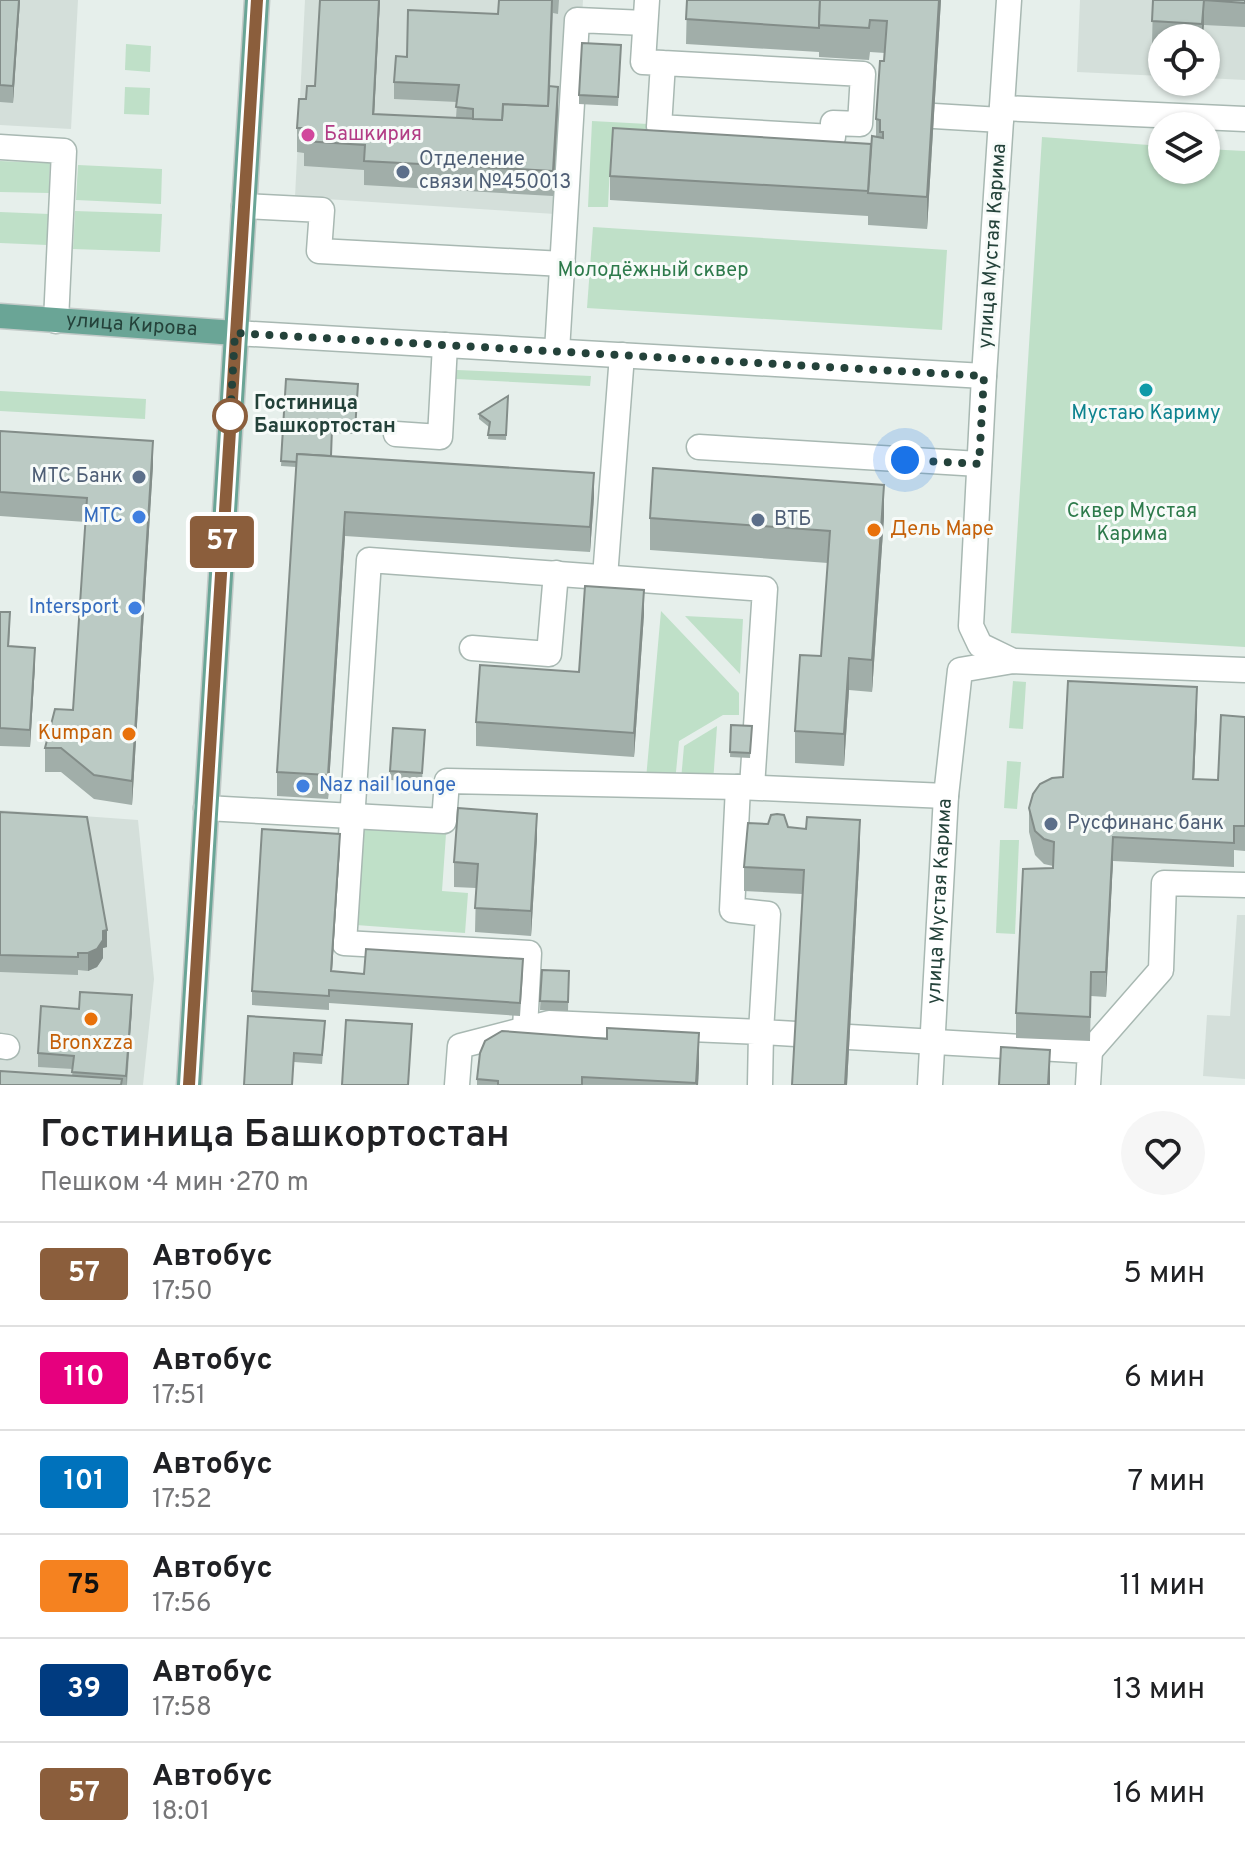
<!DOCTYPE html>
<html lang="ru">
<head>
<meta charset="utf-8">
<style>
	:root { --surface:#fff; --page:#f6f6f6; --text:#202124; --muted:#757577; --line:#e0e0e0 }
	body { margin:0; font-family:Overpass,sans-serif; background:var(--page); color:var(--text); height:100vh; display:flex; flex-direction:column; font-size:30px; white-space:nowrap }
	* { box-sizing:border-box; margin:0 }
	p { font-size:26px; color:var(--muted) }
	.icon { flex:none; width:44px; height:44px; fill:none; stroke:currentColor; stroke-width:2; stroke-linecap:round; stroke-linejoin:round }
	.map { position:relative; height:1085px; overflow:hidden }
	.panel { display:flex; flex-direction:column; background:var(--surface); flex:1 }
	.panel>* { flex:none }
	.badge { padding:0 16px; border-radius:6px; font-size:28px; line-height:52px }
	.buttons { position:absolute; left:1148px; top:24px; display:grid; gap:16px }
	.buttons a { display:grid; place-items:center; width:72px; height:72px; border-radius:50%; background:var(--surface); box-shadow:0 2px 6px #0004; font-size:40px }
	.you { position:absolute; width:40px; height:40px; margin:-20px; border:6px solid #fff; border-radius:50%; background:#1a73e8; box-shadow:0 0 0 12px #1a73e833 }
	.map>.badge { position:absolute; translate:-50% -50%; box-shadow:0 0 0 4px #fff }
	.round { display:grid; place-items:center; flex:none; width:84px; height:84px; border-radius:42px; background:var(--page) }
	.overview { display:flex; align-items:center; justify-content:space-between; height:136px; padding:0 40px }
	h1 { font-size:38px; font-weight:600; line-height:60px }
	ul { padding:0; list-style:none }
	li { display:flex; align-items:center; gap:24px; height:104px; padding:0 40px; border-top:2px solid var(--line) }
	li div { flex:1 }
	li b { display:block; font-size:30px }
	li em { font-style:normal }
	li .badge { min-width:88px; font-weight:700; text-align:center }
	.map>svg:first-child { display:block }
</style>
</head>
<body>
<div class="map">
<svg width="1245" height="1085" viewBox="0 0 1245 1085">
	<rect width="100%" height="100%" fill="#e6efeb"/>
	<g fill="#d4dfda">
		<path d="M0 0H78L71 129 0 125Z"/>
		<path d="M305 0H583L571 215 295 197Z"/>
		<path d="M1080 0H1245V80L1206 78V38H1162V76L1077 72Z"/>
		<path d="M0 810 138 820 154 979 143 1085H0Z"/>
		<path d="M1237 915H1245V1079L1203 1076 1207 1015 1230 1016Z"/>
	</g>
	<g fill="#bfe0c8">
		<path d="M126 44 151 46 150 72 125 70Z"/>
		<path d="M125 87 150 88 149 115 124 114Z"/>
		<path d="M592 121 648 124 647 144 611 143 608 207H588Z"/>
		<path d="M1042 137 1162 146V170H1206V149L1245 151V647L1011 633Z"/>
		<path d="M0 161 50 163 49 193 0 192Z"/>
		<path d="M78 165 162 169 161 204 76 200Z"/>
		<path d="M75 211 162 214 160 252 73 249Z"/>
		<path d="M0 212 49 214 47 245 0 243Z"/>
		<path d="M593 227 947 250 942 330 587 308Z"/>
		<path d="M457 370 591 376 590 386 456 379Z"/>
		<path d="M0 391 146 399 145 419 0 411Z"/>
		<path d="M661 611 739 693V715H723L679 741 675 782 646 779Z"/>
		<path d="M685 616 743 619 740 674Z"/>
		<path d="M1013 681 1026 682 1023 729 1009 728Z"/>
		<path d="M717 726 713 783 681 780 684 746Z"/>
		<path d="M1007 761 1021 762 1017 809 1004 808Z"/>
		<path d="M363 828 446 834 442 891 468 893 465 933 356 925Z"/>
		<path d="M1000 840H1019L1015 934 996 933Z"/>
	</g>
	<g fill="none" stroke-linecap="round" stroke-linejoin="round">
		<defs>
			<g id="minor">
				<path d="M647 0 643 62 663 63 863 74 860 124 833 123V137L659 127 663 63"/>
				<path d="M1009 0 984 376 971 626 980 645 1013 661"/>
				<path d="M1002 108 1245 119"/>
				<path d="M934 116 1001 120"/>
				<path d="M0 147 64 151 56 321"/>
				<path d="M244 206 322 210 319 251 563 264"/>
				<path d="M235 333 984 376"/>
				<path d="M557 351 577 20 645 23"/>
				<path d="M396 434 440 437 445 345"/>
				<path d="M699 447 979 464"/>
				<path d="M605 577 622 355"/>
				<path d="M472 648 549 654 556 573"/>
				<path d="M738 787 732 910 768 914 761 1032 796 1034"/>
				<path d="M206 808 444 821 447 781 738 787 946 796"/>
				<path d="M525 1029 529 953 344 943 369 560 765 589 752 787"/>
				<path d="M849 1037 1090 1051 1088 1085"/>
				<path d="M0 1046 7 1047"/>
				<path d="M1090 1051 1161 970 1164 883 1245 885"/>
				<path d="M457 1085 460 1046 549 1023 761 1032 760 1085"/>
				<path id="s1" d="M930 1085 946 796 960 670 1013 661 1245 670"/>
			</g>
			<g id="major">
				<path id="s2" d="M0 316 235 333"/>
				<path d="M189 1085 257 0"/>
			</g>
		</defs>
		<use href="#minor" stroke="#a8b8b2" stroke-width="27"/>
		<use href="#major" stroke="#c2cac8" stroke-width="27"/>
		<use href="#minor" stroke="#fff" stroke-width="24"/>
		<use href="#major" stroke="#6aa596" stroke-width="24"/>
	</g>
	<g fill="#a1aea9">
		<path d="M0 0H20L13 103 0 102Z"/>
		<path d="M320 0H380L374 114 456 118 457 102 394 99V82L407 57 498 14 499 0H559L558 14 553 13 550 86 558 111 553 196 364 185V170L304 166V153L297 152V128L306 99 315 86Z"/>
		<path d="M687 0H941L927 229 868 225V216L610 200V176L871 144 876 137V119L885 53 870 52 869 60 819 57V52L686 44Z"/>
		<path d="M1153 0H1245V27L1204 25 1203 38H1162V46L1152 45Z"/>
		<path d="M621 45 618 106 579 104V95Z"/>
		<path d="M286 379 358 384 355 434 332 433 331 456 594 497 590 552 345 536 328 799 277 796V772L296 467 281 466Z"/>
		<path d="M508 396 506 440 488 439 489 427 479 419V414Z"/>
		<path d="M0 431 153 465 132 805 94 799 61 772H45V748L73 710 86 522 0 516Z"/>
		<path d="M884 517 872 692 849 690 844 766 795 763V731L821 656 828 563 650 550V518Z"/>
		<path d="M0 612 10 630 9 646 35 665 30 747 0 746Z"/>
		<path d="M644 614 634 757 476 746V722L579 672Z"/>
		<path d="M1197 711 1194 779 1218 780 1245 717V851L1234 850V867L1113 861 1106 997 1091 996 1090 1041 1016 1038V1013L1053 868V866L1044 864 1035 855 1029 832V808L1063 777Z"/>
		<path d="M731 725 752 726 750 758 730 757Z"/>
		<path d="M425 730 422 782 390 780V771Z"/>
		<path d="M0 812 107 947 103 948V958L97 967 88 971 78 970V975L0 972Z"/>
		<path d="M788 827 806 829 860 845 847 1085H792L802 894 744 891V867Z"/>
		<path d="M537 838 531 936 475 932 476 888 454 887V862Z"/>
		<path d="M340 848 332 971 364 974 523 973 520 1016 329 1003V1010L252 1005V991Z"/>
		<path d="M542 970 569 971 568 1011 540 1010Z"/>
		<path d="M132 1009 127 1085H0L72 1076 73 1069 38 1067V1053Z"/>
		<path d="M248 1016 325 1030 322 1064 294 1062Z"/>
		<path d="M699 1065 698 1085H477V1079Z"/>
	</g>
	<g fill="#838d89">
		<path d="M19 0H20L13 103V86Z"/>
		<path d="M379 0H380L373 138V114Z"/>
		<path d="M939 0H941L927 229V197Z"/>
		<path d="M1204 0V25L1202 38V24Z"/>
		<path d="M558 87V111L553 196V171Z"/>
		<path d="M153 441V465L132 805V781Z"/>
		<path d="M594 473V497L590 552V527Z"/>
		<path d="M884 485V517L872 692V660Z"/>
		<path d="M345 512V536L328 799V775Z"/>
		<path d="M644 590V614L634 757V733Z"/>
		<path d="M35 648V665L30 747V730Z"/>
		<path d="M849 658V690L844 766V734Z"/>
		<path d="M1197 687V711L1193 804V779Z"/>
		<path d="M537 814V838L531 936V911Z"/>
		<path d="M860 820V845L847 1085H845Z"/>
		<path d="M340 834V848L331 985V971Z"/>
		<path d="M1113 837V861L1106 997V972Z"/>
		<path d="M107 930V947L103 948V958L97 967 88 971V953L103 931Z"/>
		<path d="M132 995V1009L126 1085V1076Z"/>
		<path d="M699 1033V1065L698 1085H696Z"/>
		<path d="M1050 1050V1085H1048Z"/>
	</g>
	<g fill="#bbcac4" stroke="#838d89" stroke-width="2">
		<path d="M0 0H19L13 86 0 85Z"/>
		<path d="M320 0H379L373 114 502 120 503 104 548 106 549 86 558 87 553 171 364 161 365 145 304 141V128H297L299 99H306L307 86H315Z"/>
		<path d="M499 0H552L548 106 503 104 502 120 473 119V109L456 107 459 85 394 82 396 56 407 57 408 10 498 14Z"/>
		<path d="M687 0H820L819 28 686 19Z"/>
		<path d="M820 0H939L927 197 868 193 872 136 883 138V132H880V120L876 119 880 61H884L887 21 870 20 869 28 819 25Z"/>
		<path d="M1153 0H1245V3L1204 0 1202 24 1152 21Z"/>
		<path d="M582 43 621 45 618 97 579 95Z"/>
		<path d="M613 128 871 144 868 191 610 176Z"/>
		<path d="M286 379 358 384 355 430 332 428 331 456 297 454V462L281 461Z"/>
		<path d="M508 396 506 435H488L490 422 479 414Z"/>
		<path d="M0 431 153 441 132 781 94 775 61 748H45L55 709 73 710 87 498 0 492Z"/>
		<path d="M297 454 594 473 590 527 345 512 328 775 277 772Z"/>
		<path d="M653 468 884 485 872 660 849 658 844 734 795 731 800 655 821 656 830 531 650 518Z"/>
		<path d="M585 586 644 590 634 733 476 722 480 665 579 672Z"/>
		<path d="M0 612H10L8 646 35 648 30 730 0 728Z"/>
		<path d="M1068 681 1197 687 1193 779 1218 780 1221 715 1245 717V826H1234V843L1113 837 1106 972H1091L1090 1017 1016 1013 1023 869 1053 868 1054 842 1044 839 1035 831 1029 808 1033 794 1040 784 1052 778 1063 777Z"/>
		<path d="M731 725 752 726 750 753 730 752Z"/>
		<path d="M393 728 425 730 422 773 390 771Z"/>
		<path d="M458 808 537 814 531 911 475 908 478 864 454 862Z"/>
		<path d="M0 812 87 817 107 930 103 931V940L97 949 88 953H78V957L0 955Z"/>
		<path d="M777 814 784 815 788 827 806 829 807 817 860 820 845 1085H792L804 870 744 867 748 823 768 824 771 815Z"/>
		<path d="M262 829 340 834 331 971 364 974 366 949 523 959 520 1003 329 990V996L252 991Z"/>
		<path d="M542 970 569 971 568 1002 540 1001Z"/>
		<path d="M80 992 132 995 126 1076 72 1072 74 1056 38 1053 41 1006 79 1009Z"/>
		<path d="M248 1016 325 1021 322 1055 294 1053 292 1085H244Z"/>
		<path d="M346 1020 412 1024 408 1085H342Z"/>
		<path d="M607 1028 699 1033 696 1083 582 1077V1085H498V1081L477 1079 480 1053 485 1041 502 1031 607 1039Z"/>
		<path d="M1001 1047 1050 1050 1048 1085H999Z"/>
		<path d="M0 1071 122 1079 121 1085H0Z"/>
	</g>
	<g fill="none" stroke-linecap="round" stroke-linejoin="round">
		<defs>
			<path id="line" d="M189 1085 257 0"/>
		</defs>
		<use href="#line" stroke="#fff" stroke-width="18"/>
		<use href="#line" stroke="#8b5e3c" stroke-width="12"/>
		<path stroke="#24423a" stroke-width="8" stroke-dasharray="0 14.4" d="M230 416V422L235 333 984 376 979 464 905 460"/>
	</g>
	<circle fill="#d1479c" stroke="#f7fbf9" stroke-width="3" cx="308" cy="135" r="8"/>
	<g fill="#5c6f8a" stroke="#f7fbf9" stroke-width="3">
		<circle cx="403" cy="172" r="8"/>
		<circle cx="139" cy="477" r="8"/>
		<circle cx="758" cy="520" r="8"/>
		<circle cx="1051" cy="824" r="8"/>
	</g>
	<circle fill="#0f9aa8" stroke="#f7fbf9" stroke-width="3" cx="1146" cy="390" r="8"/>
	<circle fill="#fff" stroke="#8b5e3c" stroke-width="4" cx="230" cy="416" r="16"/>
	<g fill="#3f7fe0" stroke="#f7fbf9" stroke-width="3">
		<circle cx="139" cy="517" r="8"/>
		<circle cx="135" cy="608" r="8"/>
		<circle cx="303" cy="786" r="8"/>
	</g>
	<g fill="#e8710a" stroke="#f7fbf9" stroke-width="3">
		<circle cx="874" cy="530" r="8"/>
		<circle cx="129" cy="734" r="8"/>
		<circle cx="91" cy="1019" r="8"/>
	</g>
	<g text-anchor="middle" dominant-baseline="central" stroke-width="6" stroke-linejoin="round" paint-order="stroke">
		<g font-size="20" fill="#b23c85" stroke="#f7fbf9" text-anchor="start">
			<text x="324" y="135">Башкирия</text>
		</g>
		<g font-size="20" fill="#4e5e75" stroke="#f7fbf9" text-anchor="start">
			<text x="419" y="160">Отделение<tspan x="419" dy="23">связи №450013</tspan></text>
			<text x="123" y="477" text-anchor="end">МТС Банк</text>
			<text x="774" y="520">ВТБ</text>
			<text x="1067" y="824">Русфинанс банк</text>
		</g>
		<g font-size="20" fill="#24423a" stroke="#f7fbf9">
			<text transform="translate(993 246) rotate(-86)">улица Мустая Карима</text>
			<text stroke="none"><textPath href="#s2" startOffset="132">улица Кирова</textPath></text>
			<text stroke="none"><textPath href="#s1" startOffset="184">улица Мустая Карима</textPath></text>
		</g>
		<g font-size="20" fill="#2d7a4b" stroke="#f7fbf9">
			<text x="653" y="271">Молодёжный сквер</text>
			<text x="1132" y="512">Сквер Мустая<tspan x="1132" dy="23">Карима</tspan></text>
		</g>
		<g font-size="20" font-weight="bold" fill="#24423a" stroke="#f7fbf9" text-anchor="start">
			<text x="254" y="404">Гостиница<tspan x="254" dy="23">Башкортостан</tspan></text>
		</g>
		<g font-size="20" fill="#0d838f" stroke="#f7fbf9">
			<text x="1146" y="414">Мустаю Кариму</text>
		</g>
		<g font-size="20" fill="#366cbe" stroke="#f7fbf9" text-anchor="end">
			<text x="123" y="517">МТС</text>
			<text x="119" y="608">Intersport</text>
			<text x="319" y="786" text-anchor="start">Naz nail lounge</text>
		</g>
		<g font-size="20" fill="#c56008" stroke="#f7fbf9" text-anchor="start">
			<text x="890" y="530">Дель Маре</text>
			<text x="113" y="734" text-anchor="end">Kumpan</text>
			<text x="91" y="1044" text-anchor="middle">Bronxzza</text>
		</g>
	</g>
</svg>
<div class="buttons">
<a><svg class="icon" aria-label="locate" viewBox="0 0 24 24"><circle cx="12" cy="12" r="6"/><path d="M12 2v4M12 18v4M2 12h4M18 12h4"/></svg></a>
<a><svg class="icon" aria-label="layers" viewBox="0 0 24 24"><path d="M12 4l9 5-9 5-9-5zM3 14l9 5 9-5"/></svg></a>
</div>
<div class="you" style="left:905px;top:460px"></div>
<b class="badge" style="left:222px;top:542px;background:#8b5e3c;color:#fff">57</b>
</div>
<section class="panel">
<div class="overview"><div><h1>Гостиница Башкортостан</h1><p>Пешком · 4 мин · 270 m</p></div><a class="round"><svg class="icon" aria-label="heart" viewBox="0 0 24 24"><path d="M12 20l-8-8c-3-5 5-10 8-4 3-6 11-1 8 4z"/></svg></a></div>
<ul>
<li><span class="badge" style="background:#8b5e3c;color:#fff">57</span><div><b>Автобус</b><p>17:50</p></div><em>5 мин</em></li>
<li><span class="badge" style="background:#e6007e;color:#fff">110</span><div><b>Автобус</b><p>17:51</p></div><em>6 мин</em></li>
<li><span class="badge" style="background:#0072bc;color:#fff">101</span><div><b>Автобус</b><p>17:52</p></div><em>7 мин</em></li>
<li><span class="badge" style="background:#f58220;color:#111">75</span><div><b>Автобус</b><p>17:56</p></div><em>11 мин</em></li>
<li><span class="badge" style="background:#003b80;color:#fff">39</span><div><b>Автобус</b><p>17:58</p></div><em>13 мин</em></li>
<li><span class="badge" style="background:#8b5e3c;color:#fff">57</span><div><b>Автобус</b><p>18:01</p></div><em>16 мин</em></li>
</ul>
</section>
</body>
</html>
